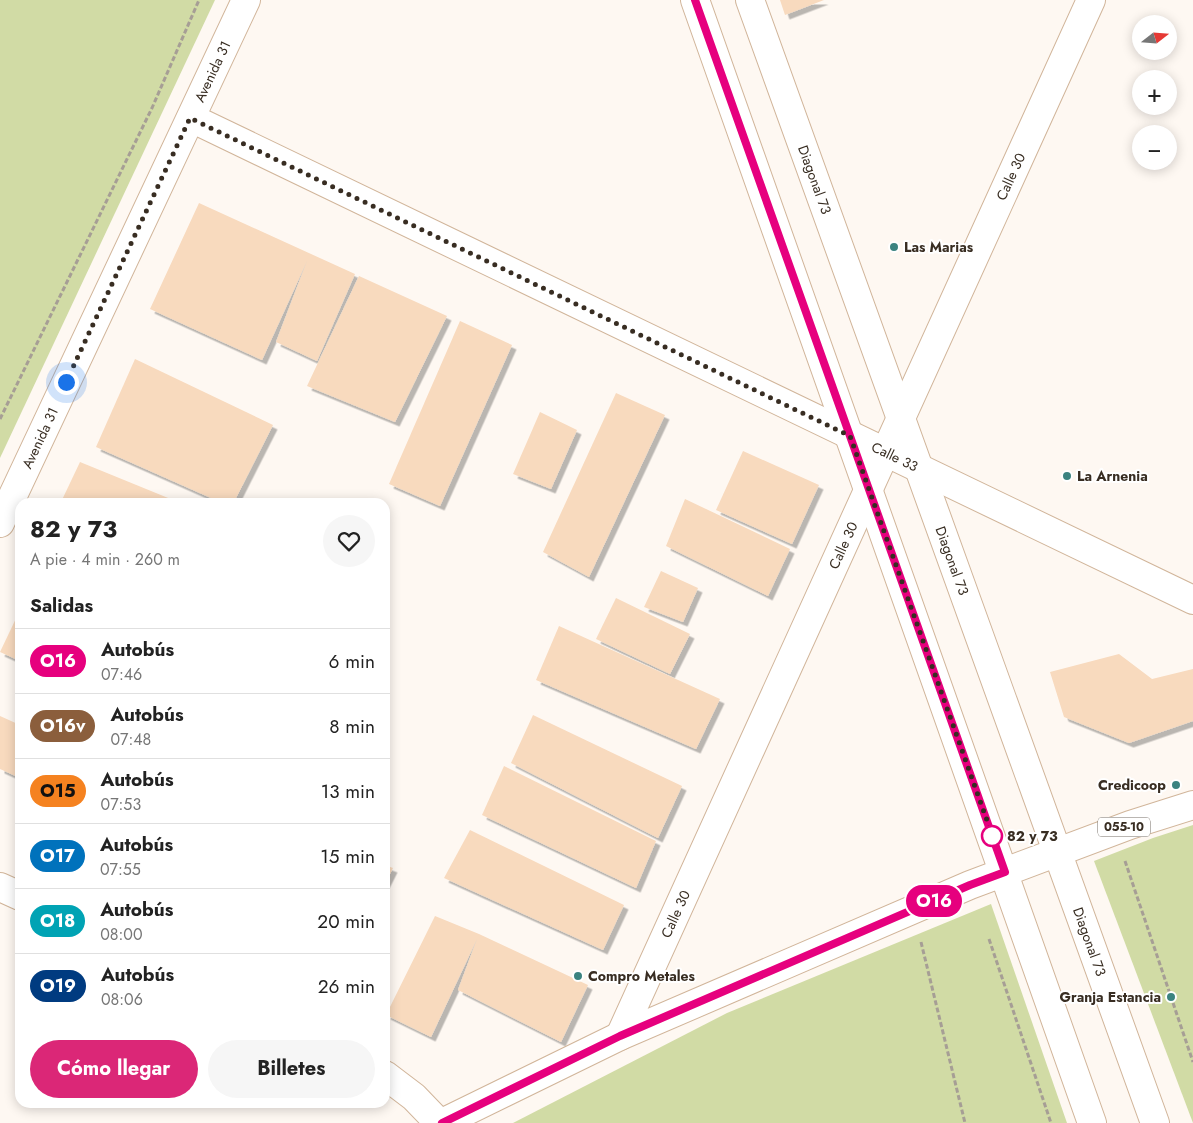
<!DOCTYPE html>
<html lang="es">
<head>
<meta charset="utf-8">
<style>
	:root { --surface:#fff; --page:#f6f6f6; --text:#222; --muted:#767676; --line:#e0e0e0; --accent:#db2777 }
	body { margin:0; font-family:Jost,sans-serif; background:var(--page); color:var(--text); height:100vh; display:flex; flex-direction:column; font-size:19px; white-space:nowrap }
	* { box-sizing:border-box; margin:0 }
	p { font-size:16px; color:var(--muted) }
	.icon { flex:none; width:28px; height:28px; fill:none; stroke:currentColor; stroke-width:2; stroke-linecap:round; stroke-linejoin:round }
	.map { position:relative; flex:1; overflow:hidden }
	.details { position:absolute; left:15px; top:498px; width:375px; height:610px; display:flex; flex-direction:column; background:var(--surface); border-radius:15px; box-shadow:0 2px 12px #0003 }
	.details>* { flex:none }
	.badge { padding:0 10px; border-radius:16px; font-size:18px; line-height:32px }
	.needle { width:32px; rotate:73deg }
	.controls { position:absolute; left:1132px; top:15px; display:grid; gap:10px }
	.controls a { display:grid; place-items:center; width:45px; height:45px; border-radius:50%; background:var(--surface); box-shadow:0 2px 12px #0003; font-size:25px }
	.you { position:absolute; width:25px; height:25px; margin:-12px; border:4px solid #fff; border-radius:50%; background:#1a73e8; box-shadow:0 0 0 8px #1a73e833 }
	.map>.badge { position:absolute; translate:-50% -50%; box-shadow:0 0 0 2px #fff }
	h2 { padding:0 15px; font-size:19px; line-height:45px }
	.round { display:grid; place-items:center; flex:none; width:52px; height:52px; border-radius:26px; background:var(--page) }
	.headline { display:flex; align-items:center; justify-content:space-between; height:85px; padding:0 15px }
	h1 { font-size:24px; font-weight:700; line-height:38px }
	.action { display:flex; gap:10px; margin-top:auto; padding:10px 15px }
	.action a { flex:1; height:58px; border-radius:30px; background:var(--accent); color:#fff; font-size:20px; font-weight:700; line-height:58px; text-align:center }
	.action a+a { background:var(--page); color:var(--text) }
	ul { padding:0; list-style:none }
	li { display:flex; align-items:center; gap:15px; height:65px; padding:0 15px; border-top:1px solid var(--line) }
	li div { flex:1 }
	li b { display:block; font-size:19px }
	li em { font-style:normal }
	li .badge { min-width:55px; font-weight:700; text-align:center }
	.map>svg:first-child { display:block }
</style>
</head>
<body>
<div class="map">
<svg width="1193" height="1123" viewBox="0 0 1193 1123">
	<defs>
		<filter id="shadow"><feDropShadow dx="4.5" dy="4.5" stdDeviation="0" flood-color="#0004"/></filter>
	</defs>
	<rect width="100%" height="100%" fill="#fef8f2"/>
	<g fill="#d1dba5">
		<path d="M0 0H215L0 458Z"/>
		<path d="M1193 825V1123L1094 861 1153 838Z"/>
		<path d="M991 904 1067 1123H513L727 1013Z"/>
	</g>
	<g fill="#f8dabe" filter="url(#shadow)">
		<path d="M780 0H824L785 15Z"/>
		<path d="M199 203 355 274 317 361 276 342 307 261 262 360 150 309Z"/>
		<path d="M359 276 447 316 395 422 307 386Z"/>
		<path d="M460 321 512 345 440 506 389 484Z"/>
		<path d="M135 359 273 425 234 502H220L96 447Z"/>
		<path d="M616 393 665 415 589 577 543 552Z"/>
		<path d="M540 412 577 430 551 489 513 474Z"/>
		<path d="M743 451 819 485 792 544 716 510Z"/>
		<path d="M80 462 178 502H61Z"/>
		<path d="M685 499 790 549 768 596 666 546Z"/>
		<path d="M661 571 698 588 683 622 644 607Z"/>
		<path d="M616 598 690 634 670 674 596 639Z"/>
		<path d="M20 610V661L0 652Z"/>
		<path d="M559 626 720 699 696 749 536 680Z"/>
		<path d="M1119 654 1152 679 1193 669V721L1129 743 1064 717 1050 672Z"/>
		<path d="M533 715 682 786 658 838 511 763Z"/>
		<path d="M0 716 20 725V778L0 769Z"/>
		<path d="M504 766 656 841 636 888 482 815Z"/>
		<path d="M470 830 624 905 603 950 444 878Z"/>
		<path d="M385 865 393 868 385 884Z"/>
		<path d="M435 916 479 934 588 985 561 1042 458 990 477 939 431 1037 386 1015Z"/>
	</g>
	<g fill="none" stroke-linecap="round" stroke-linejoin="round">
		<defs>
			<g id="minor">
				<path id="s1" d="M191 118 1193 600"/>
				<path d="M0 887 20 896"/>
				<path id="s2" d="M620 1036 1091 0"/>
				<path d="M385 1075 414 1097 439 1123"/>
			</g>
			<g id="tertiary">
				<path id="s3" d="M0 523 246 0"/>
			</g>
			<g id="secondary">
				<path d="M695 0 1092 1123"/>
				<path id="s4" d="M750 0 1155 1123"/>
			</g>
			<path id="trunk" d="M442 1123 620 1036 970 885 1130 825 1193 805"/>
		</defs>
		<use href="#minor" stroke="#d1b59a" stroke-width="30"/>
		<use href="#tertiary" stroke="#d1b59a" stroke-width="30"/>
		<use href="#secondary" stroke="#d1b59a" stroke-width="30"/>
		<use href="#trunk" stroke="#d1b59a" stroke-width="30"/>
		<g stroke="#a69e95" stroke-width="3" stroke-dasharray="5 2.5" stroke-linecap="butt">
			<path d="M0 419 152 108 199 0"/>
			<path d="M1125 861 1193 1062"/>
			<path d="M989 939 1051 1123"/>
			<path d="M921 942 965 1123"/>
		</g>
		<use href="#minor" stroke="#fff" stroke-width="28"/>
		<use href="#tertiary" stroke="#fff" stroke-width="28"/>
		<use href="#secondary" stroke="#fff" stroke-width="28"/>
		<use href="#trunk" stroke="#fff" stroke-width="28"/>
	</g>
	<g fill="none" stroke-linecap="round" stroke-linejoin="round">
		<defs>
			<path id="line" d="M442 1123 620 1036 970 885 1005 872 695 0"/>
		</defs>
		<use href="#line" stroke="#fff" stroke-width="11"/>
		<use href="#line" stroke="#e6007e" stroke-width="8"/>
		<path stroke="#382d22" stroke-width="5" stroke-dasharray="0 9" d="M66 382 190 118 850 436 994 840 992 836"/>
	</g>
	<g fill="#3b8380" stroke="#fff" stroke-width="2">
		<circle cx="894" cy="247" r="5"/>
		<circle cx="1067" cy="476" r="5"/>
		<circle cx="1176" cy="785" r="5"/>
		<circle cx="578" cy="976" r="5"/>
		<circle cx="1171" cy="997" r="5"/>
	</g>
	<circle fill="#fff" stroke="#e6007e" stroke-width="2.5" cx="992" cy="836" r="10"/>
	<g text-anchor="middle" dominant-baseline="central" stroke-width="4" stroke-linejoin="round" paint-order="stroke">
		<rect fill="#fff" stroke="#746c64" stroke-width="1" x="1098" y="817.5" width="52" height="19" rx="4"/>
		<g font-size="12" font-weight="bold" fill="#382d22">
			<text x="1124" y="827">055-10</text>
		</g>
		<g font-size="14" fill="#382d22" stroke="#fff">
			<text stroke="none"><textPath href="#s3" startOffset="499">Avenida 31</textPath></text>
			<text stroke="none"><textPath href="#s2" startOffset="944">Calle 30</textPath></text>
			<text stroke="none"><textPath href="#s4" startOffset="191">Diagonal 73</textPath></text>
			<text stroke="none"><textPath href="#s3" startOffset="94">Avenida 31</textPath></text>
			<text stroke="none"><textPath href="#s1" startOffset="781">Calle 33</textPath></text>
			<text stroke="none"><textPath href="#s2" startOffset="539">Calle 30</textPath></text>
			<text stroke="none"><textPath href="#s4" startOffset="596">Diagonal 73</textPath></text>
			<text stroke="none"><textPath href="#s2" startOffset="134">Calle 30</textPath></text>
			<text stroke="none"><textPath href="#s4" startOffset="1001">Diagonal 73</textPath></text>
		</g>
		<g font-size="14" font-weight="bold" fill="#382d22" stroke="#fff" text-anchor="start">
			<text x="904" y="247">Las Marias</text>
			<text x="1077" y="476">La Arnenia</text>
			<text x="1166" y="785" text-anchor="end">Credicoop</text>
			<text x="588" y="976">Compro Metales</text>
			<text x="1161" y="997" text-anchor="end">Granja Estancia</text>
		</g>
		<g font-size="14" font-weight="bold" fill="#382d22" stroke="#fff" text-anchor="start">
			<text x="1007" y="836">82 y 73</text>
		</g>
	</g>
</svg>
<div class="controls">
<a><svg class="needle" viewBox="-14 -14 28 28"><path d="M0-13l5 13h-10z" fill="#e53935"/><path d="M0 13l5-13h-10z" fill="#767676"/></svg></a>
<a>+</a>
<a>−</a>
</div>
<div class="you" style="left:66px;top:382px"></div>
<b class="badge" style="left:934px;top:901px;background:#e6007e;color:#fff">O16</b>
<section class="details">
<div class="headline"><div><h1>82 y 73</h1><p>A pie · 4 min · 260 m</p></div><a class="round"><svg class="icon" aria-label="heart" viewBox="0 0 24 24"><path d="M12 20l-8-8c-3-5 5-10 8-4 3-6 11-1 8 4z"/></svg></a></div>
<h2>Salidas</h2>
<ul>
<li><span class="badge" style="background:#e6007e;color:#fff">O16</span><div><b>Autobús</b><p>07:46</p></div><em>6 min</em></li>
<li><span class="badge" style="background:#8b5e3c;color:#fff">O16v</span><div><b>Autobús</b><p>07:48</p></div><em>8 min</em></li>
<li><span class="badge" style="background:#f58220;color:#111">O15</span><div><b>Autobús</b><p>07:53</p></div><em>13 min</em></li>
<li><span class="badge" style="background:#0072bc;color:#fff">O17</span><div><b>Autobús</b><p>07:55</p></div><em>15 min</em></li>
<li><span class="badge" style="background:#00a3b4;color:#fff">O18</span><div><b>Autobús</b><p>08:00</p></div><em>20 min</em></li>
<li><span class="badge" style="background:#003b80;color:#fff">O19</span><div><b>Autobús</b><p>08:06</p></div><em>26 min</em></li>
</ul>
<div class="action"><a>Cómo llegar</a><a>Billetes</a></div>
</section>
</div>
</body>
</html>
